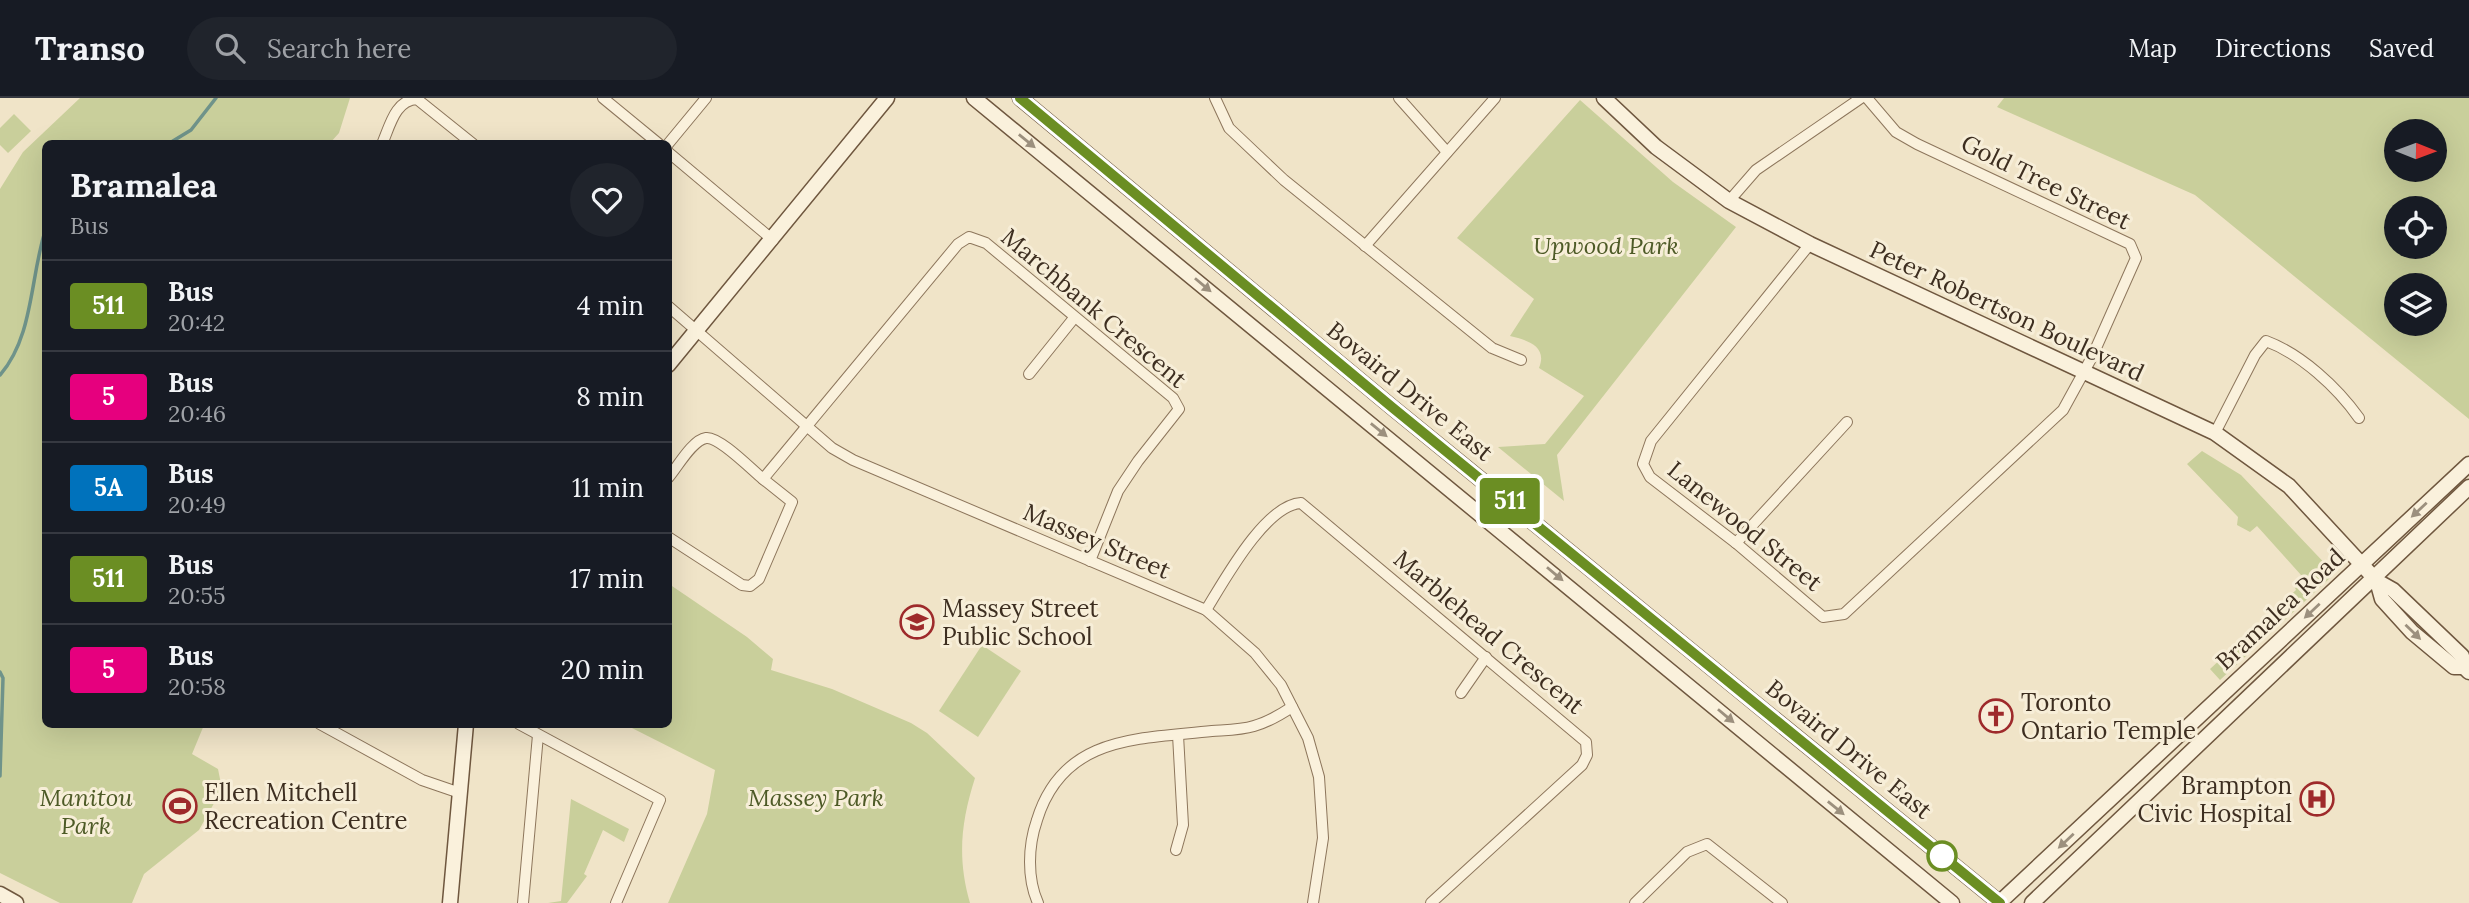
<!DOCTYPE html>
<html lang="en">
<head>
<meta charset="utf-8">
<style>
	:root { --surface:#171b24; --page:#20242c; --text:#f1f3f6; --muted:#9ea1a6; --line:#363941 }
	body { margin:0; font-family:Lora,serif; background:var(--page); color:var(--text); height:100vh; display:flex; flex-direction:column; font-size:26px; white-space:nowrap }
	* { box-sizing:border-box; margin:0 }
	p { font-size:23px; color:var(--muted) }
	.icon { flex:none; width:38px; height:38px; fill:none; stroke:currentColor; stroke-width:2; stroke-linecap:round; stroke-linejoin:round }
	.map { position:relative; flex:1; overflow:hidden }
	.sheet { position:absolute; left:42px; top:42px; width:630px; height:588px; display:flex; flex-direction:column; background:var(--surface); border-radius:10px; box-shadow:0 7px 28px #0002 }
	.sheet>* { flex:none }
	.badge { padding:0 14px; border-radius:5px; font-size:24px; line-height:46px }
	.needle { width:46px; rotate:91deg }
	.tools { position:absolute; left:2384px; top:21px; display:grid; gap:14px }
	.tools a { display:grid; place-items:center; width:63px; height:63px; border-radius:50%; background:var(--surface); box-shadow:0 7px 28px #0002; font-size:35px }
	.map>.badge { position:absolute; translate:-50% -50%; box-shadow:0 0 0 4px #fff }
	.round { display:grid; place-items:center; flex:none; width:74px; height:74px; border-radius:37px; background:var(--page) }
	.summary { display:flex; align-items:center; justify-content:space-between; height:119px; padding:0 28px }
	h1 { font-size:33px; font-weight:700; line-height:52px }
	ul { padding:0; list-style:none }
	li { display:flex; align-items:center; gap:21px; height:91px; padding:0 28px; border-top:2px solid var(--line) }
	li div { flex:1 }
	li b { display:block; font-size:26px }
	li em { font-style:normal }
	li .badge { min-width:77px; font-weight:700; text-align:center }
	header { display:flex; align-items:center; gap:42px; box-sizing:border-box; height:98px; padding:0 35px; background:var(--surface); border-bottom:2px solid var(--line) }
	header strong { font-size:33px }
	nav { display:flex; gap:38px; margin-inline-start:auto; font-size:24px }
	.search { width:490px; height:63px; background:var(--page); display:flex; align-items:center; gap:18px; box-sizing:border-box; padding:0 24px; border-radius:38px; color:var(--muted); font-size:26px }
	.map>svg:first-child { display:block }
</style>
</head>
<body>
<header>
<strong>Transo</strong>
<div class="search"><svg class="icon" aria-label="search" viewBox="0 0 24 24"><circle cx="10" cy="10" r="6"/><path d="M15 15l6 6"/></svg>Search here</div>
<nav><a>Map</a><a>Directions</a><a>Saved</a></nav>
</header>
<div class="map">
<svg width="2469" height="805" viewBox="0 0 2469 805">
	<rect width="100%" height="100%" fill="#f0e4c8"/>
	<g fill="#c9cf9b" fill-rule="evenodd">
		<path d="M80 0H350L339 35 330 45 46 46V626L204 627 192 656 218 671 222 691 199 732 144 776 132 805H60L0 775V91L23 54Z"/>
		<path d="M2004 0H2469V321L2195 97 1997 9ZM2396 33H2434V72H2396ZM2396 110H2434V149H2396ZM2396 187H2434V226H2396Z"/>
		<path d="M1580 2 1673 84 1736 129 1557 357 1564 403 1498 349 1545 346 1584 298 1539 270C1548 248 1527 242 1510 238L1534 201 1457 140Z"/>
		<path d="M14 16 31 33 8 55 0 47V30Z"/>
		<path d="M2202 353 2241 377 2332 473 2330 480 2220 582 2210 571 2296 492 2293 486 2301 477 2257 428 2250 434 2237 427 2238 419 2187 366Z"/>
		<path d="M669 486 747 539 773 561 771 572 832 591 911 625 927 635 975 680C961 724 957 760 970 805H668L707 716 715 672 626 627 668 626Z"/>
		<path d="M982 547 1021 573 978 639 939 613Z"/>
		<path d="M571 701 629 731 624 744 603 732 584 776 587 778 567 805H548L561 803Z"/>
	</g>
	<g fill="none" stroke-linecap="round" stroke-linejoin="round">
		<g stroke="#6f938a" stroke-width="3.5">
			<path d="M168 46 191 32 216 0"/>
			<path d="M0 277C34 238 30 178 46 130"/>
			<path d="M0 574 3 580 0 678"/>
		</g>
		<defs>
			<g id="street">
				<path d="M603 0 659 46"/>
				<path d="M1215 0 1229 30 1284 82 1492 250 1521 262"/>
				<path d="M1399 0 1447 54"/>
				<path d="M382 46C390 28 395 2 417 1L473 46"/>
				<path d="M668 46 706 0"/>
				<path d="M668 54 773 142"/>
				<path d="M1729 103 1756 72 1861 0"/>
				<path d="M1810 146 1651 343 1643 366 1650 379 1736 445 1823 519 1844 516 2063 312 2092 259 2136 160 2130 146 1917 46 1896 34 1867 0"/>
				<path d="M1365 148 1495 0"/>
				<path d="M668 208 832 350 853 362 1206 512 1255 555 1281 587 1308 640 1319 679 1323 740 1313 805"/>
				<path d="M1029 276 1074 220"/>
				<path d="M2215 335 2255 257 2266 243C2301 256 2337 289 2359 320"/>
				<path d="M668 380C677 370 692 342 706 340 719 338 752 372 763 381"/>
				<path d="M668 439 742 487 750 488 759 481 792 404 763 381 958 146 969 139 986 145 1173 300 1179 311 1138 363 1118 393 1090 463"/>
				<path d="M1736 445 1847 324"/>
				<path d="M1206 512C1224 483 1265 407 1301 405L1586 644 1587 657 1582 667 1431 805"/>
				<path d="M1461 595 1486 559"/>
				<path d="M320 626 422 682 460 695"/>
				<path d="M519 626 660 702 616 805"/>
				<path d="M1176 752 1183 727 1178 637"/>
				<path d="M523 805 538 637"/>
				<path d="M1038 805C1027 780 1028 748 1037 722 1063 637 1139 641 1212 633 1226 632 1241 632 1254 628 1268 624 1280 617 1292 609"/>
				<path d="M1635 805 1687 754 1707 746 1782 805"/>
			</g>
			<g id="secondary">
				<path d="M974 0 1952 805"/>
				<path d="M1020 0 1393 310 2000 805"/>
				<path d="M1604 0 1656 49 1729 103 1810 146 2215 335 2289 388 2377 483 2393 492 2462 558 2464 569 2469 574"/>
				<path d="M668 267 887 0"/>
				<path d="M2377 483 2382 501 2412 534 2454 569H2464"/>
				<path d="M0 796 16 805"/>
				<path d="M450 805 466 626"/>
				<path d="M1999 805 2469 366"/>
				<path d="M2032 805 2469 389"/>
			</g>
		</defs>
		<use href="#street" stroke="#8d765c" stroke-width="12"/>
		<use href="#secondary" stroke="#6f573f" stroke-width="17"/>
		<use href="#street" stroke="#faf1dc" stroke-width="10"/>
		<use href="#secondary" stroke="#faf1dc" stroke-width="14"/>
	</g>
	<defs><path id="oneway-solid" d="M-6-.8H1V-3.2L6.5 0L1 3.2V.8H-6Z" transform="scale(1.75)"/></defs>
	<g fill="#9c907e">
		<use href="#oneway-solid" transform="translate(1027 43) rotate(39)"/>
		<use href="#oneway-solid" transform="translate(1203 187) rotate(40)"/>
		<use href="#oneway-solid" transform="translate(1379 332) rotate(39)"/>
		<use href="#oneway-solid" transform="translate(2419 412) rotate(137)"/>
		<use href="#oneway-solid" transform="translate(1555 476) rotate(40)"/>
		<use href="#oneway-solid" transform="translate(2312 513) rotate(137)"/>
		<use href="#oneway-solid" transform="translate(2413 534) rotate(44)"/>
		<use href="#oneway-solid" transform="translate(1726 618) rotate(40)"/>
		<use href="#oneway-solid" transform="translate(1836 710) rotate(39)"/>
		<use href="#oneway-solid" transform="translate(2066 743) rotate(137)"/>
	</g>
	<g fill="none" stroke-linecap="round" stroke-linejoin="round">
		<defs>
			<path id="line" d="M1020 0 1393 310 2000 805"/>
		</defs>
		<use href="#line" stroke="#fff" stroke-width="16"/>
		<use href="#line" stroke="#6b8e23" stroke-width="10"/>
	</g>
	<defs>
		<symbol id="school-ring" viewBox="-11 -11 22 22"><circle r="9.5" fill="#f7eed8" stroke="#9e2a2b" stroke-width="1.5"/><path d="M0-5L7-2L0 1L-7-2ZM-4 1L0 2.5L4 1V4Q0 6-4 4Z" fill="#9e2a2b"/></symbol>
		<symbol id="church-ring" viewBox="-11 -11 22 22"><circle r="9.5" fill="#f7eed8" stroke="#9e2a2b" stroke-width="1.5"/><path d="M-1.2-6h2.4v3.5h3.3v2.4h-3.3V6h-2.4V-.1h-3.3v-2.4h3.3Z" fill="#9e2a2b"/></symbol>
		<symbol id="hospital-ring" viewBox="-11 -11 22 22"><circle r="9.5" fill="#f7eed8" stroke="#9e2a2b" stroke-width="1.5"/><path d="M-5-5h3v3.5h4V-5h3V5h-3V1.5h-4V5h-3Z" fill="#9e2a2b"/></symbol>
		<symbol id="stadium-ring" viewBox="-11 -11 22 22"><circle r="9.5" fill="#f7eed8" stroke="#9e2a2b" stroke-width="1.5"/><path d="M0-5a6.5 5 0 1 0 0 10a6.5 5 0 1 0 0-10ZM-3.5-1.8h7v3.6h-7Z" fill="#9e2a2b"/></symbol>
	</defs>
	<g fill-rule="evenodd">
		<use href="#school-ring" x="898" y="505" width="38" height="38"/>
		<use href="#church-ring" x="1977" y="599" width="38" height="38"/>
		<use href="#hospital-ring" x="2298" y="682" width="38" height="38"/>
		<use href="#stadium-ring" x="161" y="689" width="38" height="38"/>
	</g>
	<circle fill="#fff" stroke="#6b8e23" stroke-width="3.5" cx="1942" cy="758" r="14"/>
	<g text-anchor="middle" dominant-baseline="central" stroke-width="6" stroke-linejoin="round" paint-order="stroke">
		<g font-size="24" fill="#3d2e20" stroke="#f7eed8">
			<text transform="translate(2046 84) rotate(26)">Gold Tree Street</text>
			<text transform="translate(1094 210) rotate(40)">Marchbank Crescent</text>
			<text transform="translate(2007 213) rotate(25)">Peter Robertson Boulevard</text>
			<text transform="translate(1410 293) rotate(39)">Bovaird Drive East</text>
			<text transform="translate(1745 428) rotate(39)">Lanewood Street</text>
			<text transform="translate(1097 443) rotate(23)">Massey Street</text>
			<text transform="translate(2280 511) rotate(-43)">Bramalea Road</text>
			<text transform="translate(1489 534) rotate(40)">Marblehead Crescent</text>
			<text transform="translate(1849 651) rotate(39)">Bovaird Drive East</text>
		</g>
		<g font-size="24" font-style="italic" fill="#4d5a26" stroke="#f7eed8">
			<text x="1606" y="147">Upwood Park</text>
			<text x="86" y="699">Manitou<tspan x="86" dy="28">Park</tspan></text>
			<text x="816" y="699">Massey Park</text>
		</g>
		<g font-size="24" fill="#3d2e20" stroke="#f7eed8" text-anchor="start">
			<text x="942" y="510">Massey Street<tspan x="942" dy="28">Public School</tspan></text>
			<text x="2021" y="604">Toronto<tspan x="2021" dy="28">Ontario Temple</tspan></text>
			<text x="2292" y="687" text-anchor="end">Brampton<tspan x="2292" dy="28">Civic Hospital</tspan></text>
			<text x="204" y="694">Ellen Mitchell<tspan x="204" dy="28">Recreation Centre</tspan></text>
		</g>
	</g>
</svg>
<div class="tools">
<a><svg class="needle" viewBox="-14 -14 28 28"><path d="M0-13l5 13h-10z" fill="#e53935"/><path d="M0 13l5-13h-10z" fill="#9ea1a6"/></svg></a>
<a><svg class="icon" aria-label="locate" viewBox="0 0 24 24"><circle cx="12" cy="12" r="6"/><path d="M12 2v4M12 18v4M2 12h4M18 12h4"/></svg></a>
<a><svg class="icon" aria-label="layers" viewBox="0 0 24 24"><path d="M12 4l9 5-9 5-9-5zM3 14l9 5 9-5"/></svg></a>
</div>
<b class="badge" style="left:1510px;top:403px;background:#6b8e23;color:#fff">511</b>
<section class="sheet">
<div class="summary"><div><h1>Bramalea</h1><p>Bus</p></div><a class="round"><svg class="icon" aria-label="heart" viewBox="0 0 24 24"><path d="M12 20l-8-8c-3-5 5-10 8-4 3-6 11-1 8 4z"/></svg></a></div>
<ul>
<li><span class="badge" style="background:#6b8e23;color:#fff">511</span><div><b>Bus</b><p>20:42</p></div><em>4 min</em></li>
<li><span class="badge" style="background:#e6007e;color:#fff">5</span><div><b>Bus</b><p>20:46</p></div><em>8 min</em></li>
<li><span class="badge" style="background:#0072bc;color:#fff">5A</span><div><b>Bus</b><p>20:49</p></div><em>11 min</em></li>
<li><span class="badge" style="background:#6b8e23;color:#fff">511</span><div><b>Bus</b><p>20:55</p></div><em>17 min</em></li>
<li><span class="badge" style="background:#e6007e;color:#fff">5</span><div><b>Bus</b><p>20:58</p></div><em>20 min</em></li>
</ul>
</section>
</div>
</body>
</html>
